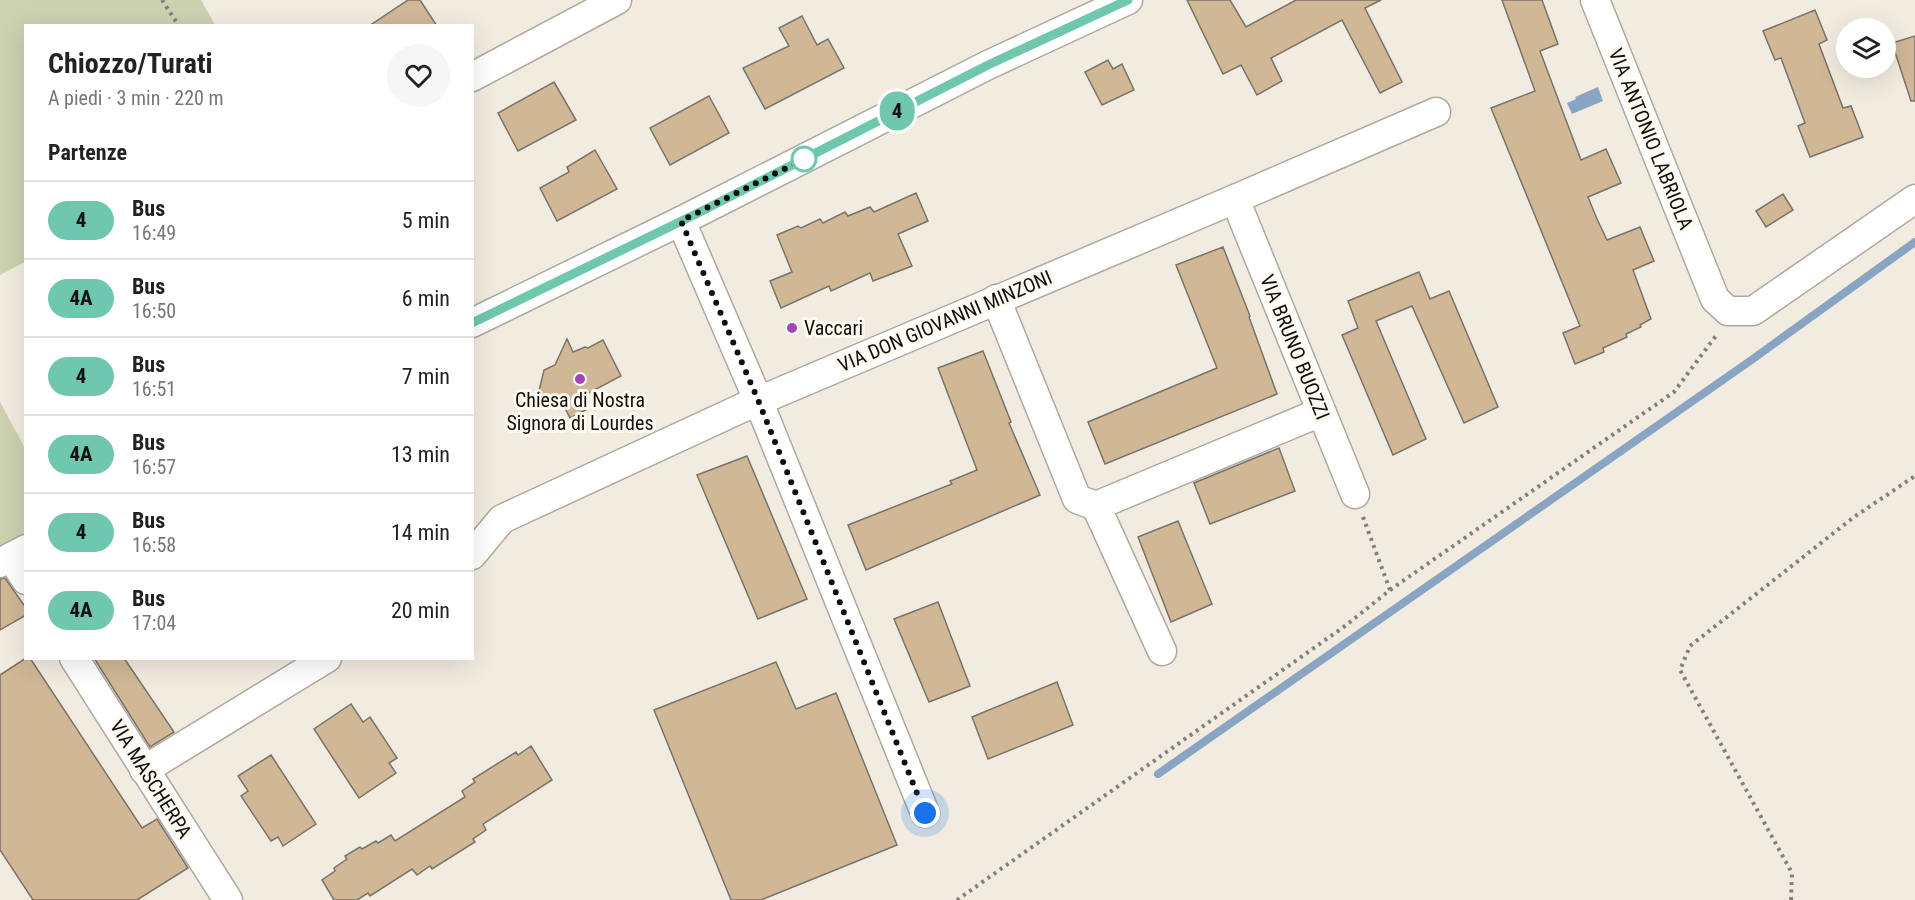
<!DOCTYPE html>
<html lang="it">
<head>
<meta charset="utf-8">
<style>
	:root { --surface:#fff; --page:#f6f6f6; --text:#222; --muted:#767676; --line:#e0e0e0 }
	body { margin:0; font-family:"Roboto Condensed",sans-serif; background:var(--page); color:var(--text); height:100vh; display:flex; flex-direction:column; font-size:22px; white-space:nowrap }
	* { box-sizing:border-box; margin:0 }
	p { font-size:20px; color:var(--muted) }
	.icon { flex:none; width:33px; height:33px; fill:none; stroke:currentColor; stroke-width:2; stroke-linecap:round; stroke-linejoin:round }
	.map { position:relative; flex:1; overflow:hidden }
	.details { position:absolute; left:24px; top:24px; width:450px; height:636px; display:flex; flex-direction:column; background:var(--surface); border-radius:0px; box-shadow:0 6px 24px #0002 }
	.details>* { flex:none }
	.badge { padding:0 12px; border-radius:20px; font-size:21px; line-height:39px }
	.controls { position:absolute; left:1836px; top:18px; display:grid; gap:12px }
	.controls a { display:grid; place-items:center; width:60px; height:60px; border-radius:50%; background:var(--surface); box-shadow:0 6px 24px #0002; font-size:30px }
	.you { position:absolute; width:30px; height:30px; margin:-15px; border:4px solid #fff; border-radius:50%; background:#1a73e8; box-shadow:0 0 0 9px #1a73e833 }
	.map>.badge { position:absolute; translate:-50% -50%; box-shadow:0 0 0 3px #fff }
	h2 { padding:0 24px; font-size:22px; line-height:54px }
	.round { display:grid; place-items:center; flex:none; width:63px; height:63px; border-radius:32px; background:var(--page) }
	.head { display:flex; align-items:center; justify-content:space-between; height:102px; padding:0 24px }
	h1 { font-size:28px; font-weight:700; line-height:45px }
	ul { padding:0; list-style:none }
	li { display:flex; align-items:center; gap:18px; height:78px; padding:0 24px; border-top:2px solid var(--line) }
	li div { flex:1 }
	li b { display:block; font-size:22px }
	li em { font-style:normal }
	li .badge { min-width:66px; font-weight:700; text-align:center }
	.map>svg:first-child { display:block }
</style>
</head>
<body>
<div class="map">
<svg width="1915" height="900" viewBox="0 0 1915 900">
	<rect width="100%" height="100%" fill="#f2ece0"/>
	<g fill="#ccd1b0">
		<path d="M0 0H201L215 25 26 26 25 262 0 275Z"/>
		<path d="M0 402 26 450 25 564 0 579Z"/>
	</g>
	<path fill="#8aa4c3" d="M1598 87 1603 101 1572 114 1567 103 1576 99 1575 97Z"/>
	<g fill="none" stroke-linecap="round" stroke-linejoin="round">
		<path stroke="#8aa4c3" stroke-width="8" d="M1158 774 1750 361 1915 242"/>
	</g>
	<g fill="#d0b896" stroke="#797369" stroke-width="1.5">
		<path d="M408 0H420L437 26H369Z"/>
		<path d="M1187 0H1230L1246 27 1296 0H1381L1365 8 1402 82 1380 93 1342 20 1271 58 1282 81 1257 95 1241 65 1223 74Z"/>
		<path d="M1502 0H1542L1558 44 1540 51 1581 160 1606 149 1621 183 1588 197 1597 219 1607 240 1640 227 1654 261 1633 270 1651 319 1640 325 1641 327 1626 334 1627 337 1603 348 1604 352 1575 364 1563 333 1580 326 1491 108 1535 91Z"/>
		<path d="M1815 10 1827 40 1819 44 1843 108 1851 106 1863 137 1810 157 1798 126 1805 123 1781 58 1775 60 1763 31Z"/>
		<path d="M802 16 817 45 828 39 844 68 765 109 743 68 789 46 779 28Z"/>
		<path d="M1915 36V101H1911L1892 43Z"/>
		<path d="M1108 60 1113 69 1122 64 1134 90 1102 105 1085 72Z"/>
		<path d="M554 82 576 120 518 151 498 113Z"/>
		<path d="M709 96 729 133 670 165 650 128Z"/>
		<path d="M595 150 617 189 557 221 540 188 569 172 567 167Z"/>
		<path d="M916 193 928 221 898 234 912 266 873 281 870 273 831 291 829 286 781 308 770 281 792 272 777 235 798 226 801 228 820 219 823 223 845 212 848 216 870 207 874 212Z"/>
		<path d="M1783 194 1793 210 1766 227 1756 211Z"/>
		<path d="M1223 247 1250 316 1249 317 1277 394 1105 464 1088 422 1217 368 1176 265Z"/>
		<path d="M1419 272 1430 299 1449 291 1498 407 1464 423 1412 306 1376 321 1426 439 1393 455 1342 335 1358 328 1348 301Z"/>
		<path d="M567 339 573 352 585 347 588 348 603 340 621 376 581 397 586 410 570 418 561 400 546 407 539 391 544 370 555 365Z"/>
		<path d="M983 351 1011 422 1009 423 1040 495 866 570 848 525 952 484 950 481 977 470 938 368Z"/>
		<path d="M1279 448 1295 491 1210 524 1194 483Z"/>
		<path d="M747 456 807 599 758 619 697 475Z"/>
		<path d="M1178 521 1212 604 1171 622 1138 537Z"/>
		<path d="M5 578 26 608V615L0 630V579Z"/>
		<path d="M938 602 970 686 929 702 894 619Z"/>
		<path d="M26 658H30L142 828 157 819 188 868 137 900H33L0 850V675Z"/>
		<path d="M94 658H124L174 732 150 747Z"/>
		<path d="M776 662 796 709 836 693 897 845 761 900H731L654 710Z"/>
		<path d="M1057 682 1073 725 988 759 972 717Z"/>
		<path d="M351 704 363 722 370 717 397 758 389 763 396 773 359 798 314 729Z"/>
		<path d="M531 746 552 780 483 824 486 830 473 839 475 842 432 869 430 866 417 875 412 869 370 896 368 893 357 900H334L322 880 335 871 334 868 347 859 345 856 360 847 362 849 376 841 378 843 391 835 395 841 465 797 462 791 475 782 473 779 516 752 518 755Z"/>
		<path d="M271 755 316 824 283 846 278 837 271 841 241 796 248 791 238 776Z"/>
	</g>
	<g fill="none" stroke-linecap="round" stroke-linejoin="round">
		<defs>
			<g id="minor">
				<path d="M1595 0 1715 299 1728 311H1753L1915 199"/>
				<path d="M472 77 617 0"/>
				<path d="M1235 199 1355 494"/>
				<path d="M681 221 758 400 925 813"/>
				<path d="M996 299 1077 499 1096 506 1321 412"/>
				<path d="M472 323 681 221 988 65 1128 0"/>
				<path d="M1096 506 1162 651"/>
				<path d="M472 555 502 519 742 408 1235 199 1436 112"/>
				<path d="M11 557 26 580"/>
				<path d="M0 563 26 549"/>
				<path d="M74 658 228 900"/>
				<path d="M144 770 327 658"/>
			</g>
		</defs>
		<use href="#minor" stroke="#aea99d" stroke-width="31"/>
		<g stroke="#858179" stroke-width="4" stroke-dasharray="3 4.5" stroke-linecap="butt">
			<path d="M162 0 179 26"/>
			<path d="M1390 590 1674 392 1718 333"/>
			<path d="M957 900 1345 626 1390 590 1363 517"/>
			<path d="M1791 900 1792 873 1680 670 1690 646 1854 517 1915 476"/>
		</g>
		<use href="#minor" stroke="#fff" stroke-width="28"/>
	</g>
	<g fill="none" stroke-linecap="round" stroke-linejoin="round">
		<defs>
			<path id="line" d="M472 323 698 213 988 65 1128 0"/>
		</defs>
		<use href="#line" stroke="#fff" stroke-width="14"/>
		<use href="#line" stroke="#6fc7ae" stroke-width="9"/>
		<path stroke="#100e0b" stroke-width="6" stroke-dasharray="0 10.8" d="M804 159 681 221 758 400 925 813"/>
	</g>
	<circle fill="#fff" stroke="#6fc7ae" stroke-width="3" cx="804" cy="159" r="12"/>
	<g fill="#9e48b5" stroke="#fffaf0" stroke-width="2">
		<circle cx="792" cy="328" r="6"/>
		<circle cx="580" cy="379" r="6"/>
	</g>
	<g text-anchor="middle" dominant-baseline="central" stroke-width="6" stroke-linejoin="round" paint-order="stroke">
		<g font-size="20" fill="#100e0b" stroke="#fffaf0">
			<text transform="translate(1651 139) rotate(68)">VIA ANTONIO LABRIOLA</text>
			<text transform="translate(945 321) rotate(-23)">VIA DON GIOVANNI MINZONI</text>
			<text transform="translate(1295 347) rotate(68)">VIA BRUNO BUOZZI</text>
			<text transform="translate(151 779) rotate(58)">VIA MASCHERPA</text>
		</g>
		<g font-size="20" fill="#100e0b" stroke="#fffaf0" text-anchor="start">
			<text x="804" y="328">Vaccari</text>
			<text x="580" y="400" text-anchor="middle">Chiesa di Nostra<tspan x="580" dy="23">Signora di Lourdes</tspan></text>
		</g>
	</g>
</svg>
<div class="controls">
<a><svg class="icon" aria-label="layers" viewBox="0 0 24 24"><path d="M12 4l9 5-9 5-9-5zM3 14l9 5 9-5"/></svg></a>
</div>
<div class="you" style="left:925px;top:813px"></div>
<b class="badge" style="left:897px;top:111px;background:#6fc7ae;color:#111">4</b>
<section class="details">
<div class="head"><div><h1>Chiozzo/Turati</h1><p>A piedi · 3 min · 220 m</p></div><a class="round"><svg class="icon" aria-label="heart" viewBox="0 0 24 24"><path d="M12 20l-8-8c-3-5 5-10 8-4 3-6 11-1 8 4z"/></svg></a></div>
<h2>Partenze</h2>
<ul>
<li><span class="badge" style="background:#6fc7ae;color:#111">4</span><div><b>Bus</b><p>16:49</p></div><em>5 min</em></li>
<li><span class="badge" style="background:#6fc7ae;color:#111">4A</span><div><b>Bus</b><p>16:50</p></div><em>6 min</em></li>
<li><span class="badge" style="background:#6fc7ae;color:#111">4</span><div><b>Bus</b><p>16:51</p></div><em>7 min</em></li>
<li><span class="badge" style="background:#6fc7ae;color:#111">4A</span><div><b>Bus</b><p>16:57</p></div><em>13 min</em></li>
<li><span class="badge" style="background:#6fc7ae;color:#111">4</span><div><b>Bus</b><p>16:58</p></div><em>14 min</em></li>
<li><span class="badge" style="background:#6fc7ae;color:#111">4A</span><div><b>Bus</b><p>17:04</p></div><em>20 min</em></li>
</ul>
</section>
</div>
</body>
</html>
